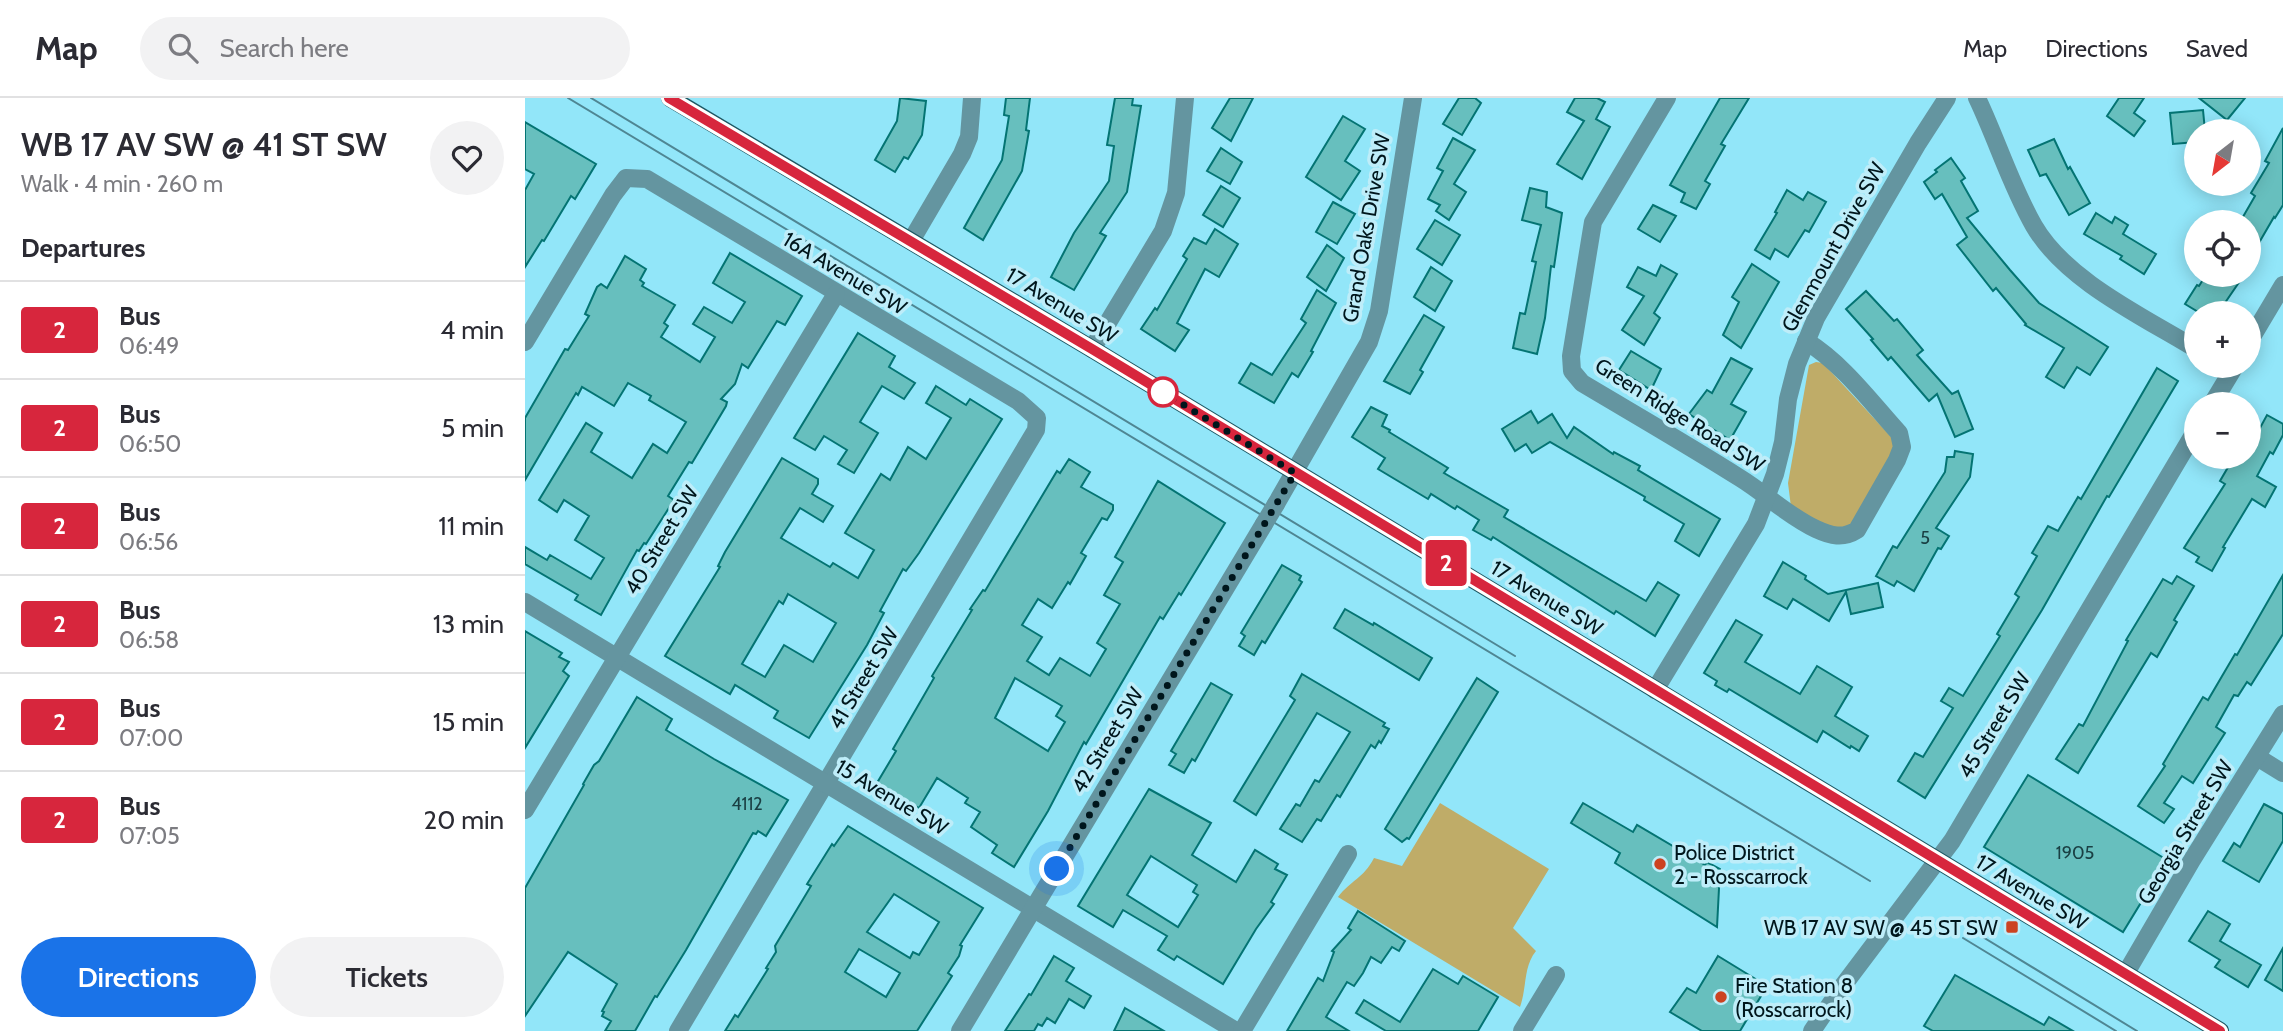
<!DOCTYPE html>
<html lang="en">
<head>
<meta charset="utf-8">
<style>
	:root { --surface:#fff; --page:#f2f2f3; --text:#2b2b33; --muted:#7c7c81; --line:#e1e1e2; --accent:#1a73e8 }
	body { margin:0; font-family:Cabin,sans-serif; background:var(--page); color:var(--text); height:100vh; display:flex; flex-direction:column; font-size:26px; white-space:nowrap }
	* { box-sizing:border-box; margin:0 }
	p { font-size:23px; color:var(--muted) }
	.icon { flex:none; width:38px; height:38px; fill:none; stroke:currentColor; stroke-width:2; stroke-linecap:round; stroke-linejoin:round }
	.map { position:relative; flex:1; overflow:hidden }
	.sheet { display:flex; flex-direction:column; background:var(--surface); width:525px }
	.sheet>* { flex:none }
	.badge { padding:0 14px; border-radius:5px; font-size:24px; line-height:46px }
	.needle { width:46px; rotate:211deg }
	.fabs { position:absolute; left:1659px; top:21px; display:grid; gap:14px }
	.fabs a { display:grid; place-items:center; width:77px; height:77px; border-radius:50%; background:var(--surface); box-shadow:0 4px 18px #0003; font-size:35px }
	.you { position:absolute; width:35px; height:35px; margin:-18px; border:5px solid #fff; border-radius:50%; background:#1a73e8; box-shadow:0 0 0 10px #1a73e833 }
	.map>.badge { position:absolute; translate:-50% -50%; box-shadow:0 0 0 4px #fff }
	h2 { padding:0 21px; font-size:26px; line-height:63px }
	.round { display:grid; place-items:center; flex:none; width:74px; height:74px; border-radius:37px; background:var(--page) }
	.summary { display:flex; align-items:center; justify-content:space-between; height:119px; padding:0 21px }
	h1 { font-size:33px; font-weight:600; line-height:52px }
	.cta { display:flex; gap:14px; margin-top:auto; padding:14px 21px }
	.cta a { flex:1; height:80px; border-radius:42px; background:var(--accent); color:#fff; font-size:28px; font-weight:600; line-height:80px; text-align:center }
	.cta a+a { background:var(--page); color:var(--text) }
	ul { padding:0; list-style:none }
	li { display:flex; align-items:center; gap:21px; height:98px; padding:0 21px; border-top:2px solid var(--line) }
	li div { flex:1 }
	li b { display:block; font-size:26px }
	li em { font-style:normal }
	li .badge { min-width:77px; font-weight:700; text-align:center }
	header { display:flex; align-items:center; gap:42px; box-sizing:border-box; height:98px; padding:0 35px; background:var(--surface); border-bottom:2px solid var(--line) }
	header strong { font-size:33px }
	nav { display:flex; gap:38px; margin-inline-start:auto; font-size:24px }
	.search { width:490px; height:63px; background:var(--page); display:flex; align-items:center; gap:18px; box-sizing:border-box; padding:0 24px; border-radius:38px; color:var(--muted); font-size:26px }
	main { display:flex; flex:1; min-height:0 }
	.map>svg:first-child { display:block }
</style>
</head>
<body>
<header>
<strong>Map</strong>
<div class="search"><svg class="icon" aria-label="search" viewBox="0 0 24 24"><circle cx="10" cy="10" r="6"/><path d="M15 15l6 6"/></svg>Search here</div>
<nav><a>Map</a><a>Directions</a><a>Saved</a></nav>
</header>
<main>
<section class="sheet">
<div class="summary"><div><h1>WB 17 AV SW @ 41 ST SW</h1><p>Walk · 4 min · 260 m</p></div><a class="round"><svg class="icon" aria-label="heart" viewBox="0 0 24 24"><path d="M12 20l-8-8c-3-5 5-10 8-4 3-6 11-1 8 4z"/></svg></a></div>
<h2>Departures</h2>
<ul>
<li><span class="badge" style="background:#d7263d;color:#fff">2</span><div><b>Bus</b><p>06:49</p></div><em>4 min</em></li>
<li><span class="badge" style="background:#d7263d;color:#fff">2</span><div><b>Bus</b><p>06:50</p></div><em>5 min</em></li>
<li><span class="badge" style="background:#d7263d;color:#fff">2</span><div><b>Bus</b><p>06:56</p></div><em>11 min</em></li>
<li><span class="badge" style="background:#d7263d;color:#fff">2</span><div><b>Bus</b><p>06:58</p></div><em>13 min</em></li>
<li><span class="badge" style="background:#d7263d;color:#fff">2</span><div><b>Bus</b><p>07:00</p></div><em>15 min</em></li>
<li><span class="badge" style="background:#d7263d;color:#fff">2</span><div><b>Bus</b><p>07:05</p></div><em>20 min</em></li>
</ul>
<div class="cta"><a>Directions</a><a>Tickets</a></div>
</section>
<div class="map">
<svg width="1758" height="933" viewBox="0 0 1758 933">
	<rect width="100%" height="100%" fill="#92e6f9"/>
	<g fill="#bfac68">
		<path d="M1291 264 1298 265 1369 342 1370 352 1324 429C1306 435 1282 418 1266 409L1263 385 1284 267Z"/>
		<path d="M915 705 1024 771 988 830 1011 853C998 869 1002 890 995 909L813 799C826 782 838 781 849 760L877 768Z"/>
	</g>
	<g fill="#67bfbe" stroke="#047473" stroke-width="2" fill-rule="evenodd">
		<path d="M375 0 401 3 397 37 383 61 379 59 370 74 350 62 372 23Z"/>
		<path d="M481 0H505L501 32 504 33 497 73 458 142 439 130 477 62 484 18 479 17Z"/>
		<path d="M590 0H608L607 7 616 8 602 94 575 135 581 138 549 192 526 179 549 135 584 83 589 48 582 47Z"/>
		<path d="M705 0H728L706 43 687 30Z"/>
		<path d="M934 0H950L956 5 937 37 918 26Z"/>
		<path d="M1050 0H1072L1080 4 1071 21 1085 29 1057 81 1032 66 1059 23 1042 14Z"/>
		<path d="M1195 0H1224L1196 46 1200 48 1180 83 1185 86 1171 111 1156 104 1160 95 1145 87Z"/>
		<path d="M1594 0H1619L1609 15 1620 23 1609 38 1582 18Z"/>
		<path d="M1674 0H1720L1702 22Z"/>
		<path d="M1678 12 1680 33H1671V44L1648 46 1645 15Z"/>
		<path d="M818 18 840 31 820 63 835 73 816 102 781 79Z"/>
		<path d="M0 24 71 66 50 101 46 98 19 143 17 142 0 169V92L9 76 0 71Z"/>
		<path d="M1758 30V107L1750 120 1749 119 1724 162V124H1715L1730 98 1726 95 1744 65 1740 63Z"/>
		<path d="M928 40 950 52 929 86 941 94 924 122 911 113 915 107 903 101 918 73 912 70Z"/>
		<path d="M1529 41 1543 71 1545 69 1565 105 1544 117 1521 76 1515 78 1503 52Z"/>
		<path d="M696 50 717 64 705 86 682 73Z"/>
		<path d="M1426 60 1440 80 1436 83 1453 113 1442 120 1485 172 1514 205 1583 249 1565 277 1552 269 1539 290 1521 279 1539 250 1500 227 1501 226 1471 190 1468 193 1432 147 1442 139 1417 96 1410 101 1399 84 1412 74 1410 72Z"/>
		<path d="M696 88 715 100 698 129 678 117Z"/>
		<path d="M1005 90 1022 94 1021 109 1037 115 1029 169 1026 168 1020 220 1012 256 988 250 995 215 1000 216 1011 164 1007 163 1016 127 997 122Z"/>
		<path d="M1262 92 1278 102 1283 94 1301 104 1284 134 1280 132 1263 159 1250 151 1245 161 1230 152 1252 115 1250 114Z"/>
		<path d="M808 104 830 116 812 146 791 134Z"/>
		<path d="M1128 107 1151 118 1135 144 1113 131Z"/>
		<path d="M1571 115 1587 125 1590 119 1603 127 1598 136 1631 156 1619 176 1595 161 1597 158 1559 136Z"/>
		<path d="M910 122 935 137 917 167 892 151Z"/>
		<path d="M690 131 713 146 694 179 680 171 652 225 664 232 650 253 616 231 630 210 632 212 662 161 658 158 669 140 681 146Z"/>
		<path d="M802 147 819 160 801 193 782 179Z"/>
		<path d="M205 155 277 198 260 227 252 223 223 270 217 266 210 286 196 301 202 304 201 308 167 365 164 364 143 398 149 402 121 446 119 445 114 453 112 452 76 517 50 502 53 497 0 466V449L22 462 25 457 66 481 79 460 50 442 64 418 39 402 32 414 14 402 61 325 77 335 66 354 107 380 128 346 142 355 161 324 124 302 126 298 103 285 89 308 57 289 53 297 51 295 0 382V320L40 251 43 252 64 218 60 216 72 189 76 186 82 190 100 158 121 171 115 182 119 185 117 188 150 207 139 225 143 228 136 239 175 264 190 239 168 226 179 209 207 225 220 204 188 185Z"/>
		<path d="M1227 166 1254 184 1216 250 1198 237 1214 204 1207 199Z"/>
		<path d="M1136 167 1152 176 1129 215 1135 220 1119 247 1097 232 1119 198 1102 189 1113 169 1131 178Z"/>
		<path d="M906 169 927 183 910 213 889 199Z"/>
		<path d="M1681 177H1719L1693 215H1675L1660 206 1672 187 1674 188Z"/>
		<path d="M792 192 811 205 786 253 788 254 773 279 767 275 749 305 714 285 726 265 747 277 781 225 776 221Z"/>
		<path d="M1341 193 1369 223 1372 221 1398 252 1392 257 1427 296 1433 293 1448 331 1430 339 1412 296 1404 303 1366 259 1363 262 1346 242 1348 241 1321 211Z"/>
		<path d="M899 217 919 229 895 272 898 274 885 296 859 283Z"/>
		<path d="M333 235 370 258 364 269 390 285 379 301 357 288 335 324 353 335 329 375 313 366 322 352 299 338 290 352 269 340Z"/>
		<path d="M1106 253 1136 271 1126 292 1094 272Z"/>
		<path d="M1206 260 1227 271 1206 306 1221 314 1205 342 1164 316 1182 292 1187 295Z"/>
		<path d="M1632 270 1653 283 1584 399 1582 398 1517 512 1400 700 1373 683 1390 655 1398 659 1428 610 1416 603 1424 590 1438 598 1475 538 1472 536 1494 499 1490 496 1512 458 1507 455 1523 428 1533 433 1553 399 1556 401Z"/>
		<path d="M411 288 441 307 445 301 477 321 394 455 381 473 378 471 355 513 359 515 342 547 284 640 249 620 253 613 210 587 205 596 140 558 195 469 193 468 200 454 257 360 293 381V386L287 396 308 408 298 424 275 410 256 440 305 469 308 465 333 480 349 452 320 435 356 376 365 382 383 349 401 361 426 320 401 305ZM263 496 311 525 288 564 259 547 240 579 217 566 254 503 258 506Z"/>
		<path d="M846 309 862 317 857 328 865 332 864 334 923 370 919 375 983 412 979 419 1121 503 1133 484 1154 497 1130 538 1091 513 1089 516 968 439 966 442 948 432 954 422 932 408 930 411 906 396 903 401 853 371 860 360 827 339Z"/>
		<path d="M1006 313 1013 325 1027 316 1042 340 1049 329 1088 356 1089 354 1115 368 1113 372 1195 421 1174 458 1150 443 1159 426 1119 402 1120 399 1025 344 1007 355 1001 346 990 353 977 331Z"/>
		<path d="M1742 317 1758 326V337L1748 356 1745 354 1732 378 1751 389 1740 409 1727 401 1698 449 1700 450 1687 473 1671 464 1674 459 1659 450 1700 386 1695 383 1709 359H1724V340L1730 328 1735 330Z"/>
		<path d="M1430 353 1448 356 1445 379 1411 430 1424 438 1416 451 1413 450 1389 493 1372 483 1369 488 1351 478 1368 448 1372 450 1420 374 1422 359H1429Z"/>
		<path d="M544 361 565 374 556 389 588 407V412L582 422 577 420 556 455 561 458 545 486 543 484 527 510 513 501 497 527 517 539 502 563 524 577 535 560 565 578 581 551 572 545 595 506 579 497 598 464 590 459 633 383 700 425 656 497 654 495 638 521 635 519 632 524 561 646 559 644 523 713 489 769 467 755 472 747 446 729 455 714 440 705 443 700 412 680 394 710 352 685 371 653 368 651 409 580 407 578 447 512 445 511 458 492 460 493 532 373 535 375ZM490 580 537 608 531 618 540 624 523 653 470 620Z"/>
		<path d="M1258 464 1281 478 1280 481 1303 496 1353 485 1358 509 1326 516 1321 494 1304 523 1268 501 1262 511 1239 498Z"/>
		<path d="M757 467 776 478 774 482 777 484 740 545 737 543 729 557 714 548 720 538 716 535Z"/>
		<path d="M1758 477V536L1726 587 1722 584 1713 598 1709 597 1691 629 1700 635 1668 685 1657 678 1639 705 1649 711 1639 725 1613 708 1640 668 1638 666 1678 599 1683 602 1710 556 1712 557Z"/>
		<path d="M1652 478 1669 488 1649 522 1652 524 1632 559 1626 555 1553 675 1531 661 1554 626 1558 628 1603 543 1601 542 1638 481 1647 486Z"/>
		<path d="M820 511 848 527 849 525 907 560 894 582 809 530Z"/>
		<path d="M1211 522 1237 537 1220 564 1275 596 1292 568 1327 589 1310 618 1343 638 1334 653 1326 648 1325 650 1298 633 1292 644 1204 591 1202 594 1190 587 1192 583 1179 575Z"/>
		<path d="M0 533 37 555 34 559 44 564 38 573 44 578 0 650Z"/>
		<path d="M777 576 860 625 858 628 864 631 856 645 854 643 850 650 846 647 815 699 812 697 796 723 792 721 777 744 755 731 771 706 775 708 790 682 794 684 825 634 792 615 731 717 709 703 770 602 765 598Z"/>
		<path d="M952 580 973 594 884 741 882 740 877 744 860 731Z"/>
		<path d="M686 585 707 597 670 663 667 661 659 675 644 667 651 656 646 653Z"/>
		<path d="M112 599 147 621 141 632 189 661 263 702 241 738 233 733 231 736 228 735 161 852 132 899 130 898 110 933H80L86 923 77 918 79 914 77 913 92 886 43 854 0 918V790L59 687 58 686 69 667 74 663Z"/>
		<path d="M1503 677 1642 762 1598 834 1459 749Z"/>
		<path d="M624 691 686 725 667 757 711 784 730 752 753 766 750 771 762 777 746 804 749 806 731 831 698 886 652 858 649 862 633 852 642 838 598 812 588 829 553 808ZM626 758 672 787 668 794 673 797 653 829 602 797Z"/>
		<path d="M1058 705 1108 734 1112 727 1180 767 1182 764 1195 771 1192 829 1090 765 1095 755 1046 725Z"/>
		<path d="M1739 706 1758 716V743L1734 784 1698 763 1709 745 1715 749Z"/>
		<path d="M323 728 458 810 435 847 437 848 434 858 423 875 427 878 392 933H200L210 917 213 919 243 871 241 870 251 854 250 848 286 788 282 786 307 746 309 748ZM369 796 414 824 394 857 388 854 385 860 342 834ZM334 851 375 875 361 899 320 874Z"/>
		<path d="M833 813 880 843 874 853 867 849 856 865 846 859 838 875 829 888 822 884 801 919 824 933H762L793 880 798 883 809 854 807 853 826 832 823 830Z"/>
		<path d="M1683 813 1705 826 1695 843 1736 867 1723 889 1690 869 1695 862 1664 843Z"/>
		<path d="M1758 850V893L1740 882Z"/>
		<path d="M529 858 549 870 541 883 566 898 559 910 544 901 530 925 522 920 517 928 513 926 509 933H480L504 896 506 897Z"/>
		<path d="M1193 858 1242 888 1215 933H1177L1145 914 1162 890 1171 895Z"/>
		<path d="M908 871 933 886 938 878 973 899 953 933H861L831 915 839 902 875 924Z"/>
		<path d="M1430 877 1519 927 1524 919 1548 933H1408L1399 928Z"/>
		<path d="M600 910 639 933H589Z"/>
	</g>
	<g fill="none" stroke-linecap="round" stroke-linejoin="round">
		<g stroke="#6495a0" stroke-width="18">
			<path d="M1142 0 1068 124 1046 258 1047 273 1057 285C1109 316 1163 347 1215 380 1241 396 1263 418 1291 431 1306 438 1318 441 1332 432L1372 362 1377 349 1374 335C1345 303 1318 266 1281 243"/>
			<path d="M1452 0C1472 42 1486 88 1509 128 1541 183 1619 219 1671 251"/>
			<path d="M386 143 437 56 444 39 447 0"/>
			<path d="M0 244 88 97 101 80 122 81 493 303 512 320 511 332 153 933"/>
			<path d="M1724 244 1758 187"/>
			<path d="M567 251 638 133 651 95 660 0"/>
			<path d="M1687 306 1710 268"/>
			<path d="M751 406 844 244 854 213 888 0"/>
			<path d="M0 504 711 933"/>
			<path d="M1130 592 1231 426 1250 376 1258 344 1263 301 1272 266 1291 220 1393 45 1422 0"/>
			<path d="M1732 659 1758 675"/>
			<path d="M0 712 311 196"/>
			<path d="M1601 875 1667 762 1758 616"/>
			<path d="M435 933 739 426"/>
			<path d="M717 933 823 756"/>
			<path d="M997 933 1031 877"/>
			<path d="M1287 933 1317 889 1427 743 1671 332"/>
		</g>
		<path stroke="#1d5763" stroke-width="18" d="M145 0 567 251 1695 933"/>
		<g stroke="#4f8693" stroke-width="2">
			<path d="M43 0 1345 783"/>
			<path d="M66 0 990 558"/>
			<path d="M1443 830 1612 933"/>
			<path d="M1438 840 1591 933"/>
		</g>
		<path stroke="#6495a0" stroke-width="18" d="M739 426 751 406"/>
	</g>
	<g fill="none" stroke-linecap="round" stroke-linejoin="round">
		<defs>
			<path id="line" d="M144 0 567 251 1695 933"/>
		</defs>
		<use href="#line" stroke="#fff" stroke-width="16"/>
		<use href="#line" stroke="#d7263d" stroke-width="10"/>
		<path stroke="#00161c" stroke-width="7" stroke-dasharray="0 12.6" d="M532 771 770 375 636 293 638 294"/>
	</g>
	<circle fill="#fff" stroke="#d7263d" stroke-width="3.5" cx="638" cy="294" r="14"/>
	<g fill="#cc4221" stroke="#beedf9" stroke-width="2.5">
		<circle cx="1135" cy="766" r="7"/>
		<rect x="1480" y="822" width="14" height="14" rx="3.5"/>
		<circle cx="1196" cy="899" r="7"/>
	</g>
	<g text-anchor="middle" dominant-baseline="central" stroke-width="7" stroke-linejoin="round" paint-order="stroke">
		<g font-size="18" fill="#1a4044">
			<text x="1400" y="440">5</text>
			<text x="222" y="706">4112</text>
			<text x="1550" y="755">1905</text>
		</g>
		<g font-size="21" fill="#00161c" stroke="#beedf9">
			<text transform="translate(841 130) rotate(-80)">Grand Oaks Drive SW</text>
			<text transform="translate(1308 149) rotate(-61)">Glenmount Drive SW</text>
			<text transform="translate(320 175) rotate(31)">16A Avenue SW</text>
			<text transform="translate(537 207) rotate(31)">17 Avenue SW</text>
			<text transform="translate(1155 317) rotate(32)">Green Ridge Road SW</text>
			<text transform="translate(136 442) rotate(-59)">40 Street SW</text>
			<text transform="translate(1022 500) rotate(31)">17 Avenue SW</text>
			<text transform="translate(338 580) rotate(-59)">41 Street SW</text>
			<text transform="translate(1469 627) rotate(-59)">45 Street SW</text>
			<text transform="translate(582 642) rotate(-59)">42 Street SW</text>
			<text transform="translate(367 699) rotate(31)">15 Avenue SW</text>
			<text transform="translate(1660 734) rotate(-59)">Georgia Street SW</text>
			<text transform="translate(1507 794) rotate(31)">17 Avenue SW</text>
		</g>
		<g font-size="21" fill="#00161c" stroke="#beedf9" text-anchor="start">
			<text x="1149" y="754">Police District<tspan x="1149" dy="24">2 - Rosscarrock</tspan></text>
			<text x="1473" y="829" text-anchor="end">WB 17 AV SW @ 45 ST SW</text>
			<text x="1210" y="887">Fire Station 8<tspan x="1210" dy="24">(Rosscarrock)</tspan></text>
		</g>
	</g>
</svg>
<div class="fabs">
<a><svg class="needle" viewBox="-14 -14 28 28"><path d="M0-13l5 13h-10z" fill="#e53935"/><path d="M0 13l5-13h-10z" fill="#7c7c81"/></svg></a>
<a><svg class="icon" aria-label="locate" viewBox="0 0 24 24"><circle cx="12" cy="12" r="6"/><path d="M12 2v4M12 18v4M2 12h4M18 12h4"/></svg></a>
<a>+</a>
<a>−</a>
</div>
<div class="you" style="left:532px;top:771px"></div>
<b class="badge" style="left:921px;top:465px;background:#d7263d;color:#fff">2</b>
</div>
</main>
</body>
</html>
